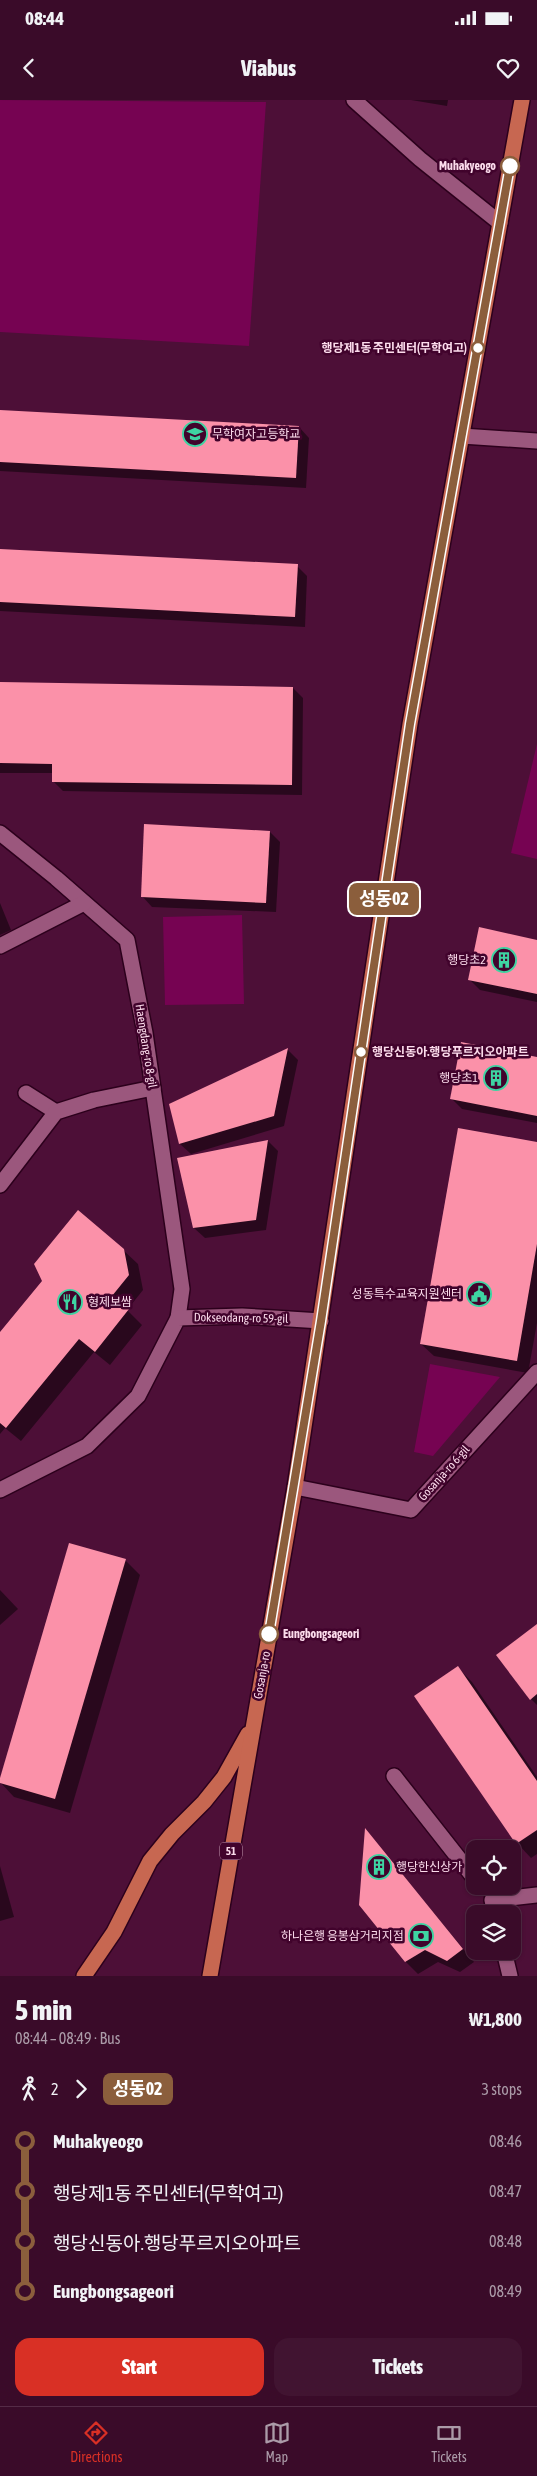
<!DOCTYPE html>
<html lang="en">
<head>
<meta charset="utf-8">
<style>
	:root { --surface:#3a0b29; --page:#411431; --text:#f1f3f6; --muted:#ab9ba8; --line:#542b46; --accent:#d93025 }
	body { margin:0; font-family:"Asap Condensed","Noto Sans KR",sans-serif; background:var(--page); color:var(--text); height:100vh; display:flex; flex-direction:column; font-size:19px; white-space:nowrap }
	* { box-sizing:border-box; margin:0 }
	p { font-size:16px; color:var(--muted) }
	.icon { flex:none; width:28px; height:28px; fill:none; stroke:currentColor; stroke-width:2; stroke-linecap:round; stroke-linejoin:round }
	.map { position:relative; height:1876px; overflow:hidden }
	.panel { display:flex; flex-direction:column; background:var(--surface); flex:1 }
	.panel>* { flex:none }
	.badge { padding:0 10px; border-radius:8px; font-size:18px; line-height:32px }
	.controls { position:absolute; left:466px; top:1740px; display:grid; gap:10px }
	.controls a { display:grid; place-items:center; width:55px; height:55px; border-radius:10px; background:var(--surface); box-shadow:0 1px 4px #0004,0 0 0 1px var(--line); font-size:25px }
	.map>.badge { position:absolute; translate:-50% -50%; box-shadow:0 0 0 2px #fff }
	.legs { display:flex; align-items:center; gap:8px; height:55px; padding:0 15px; font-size:16px }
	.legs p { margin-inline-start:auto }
	.overview { display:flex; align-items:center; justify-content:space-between; height:85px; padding:0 15px }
	h1 { font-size:28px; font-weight:800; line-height:38px }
	.button { display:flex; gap:10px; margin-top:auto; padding:10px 15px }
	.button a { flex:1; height:58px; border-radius:15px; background:var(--accent); color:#fff; font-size:20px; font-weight:800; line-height:58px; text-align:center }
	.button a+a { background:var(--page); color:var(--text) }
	ul { padding:0 15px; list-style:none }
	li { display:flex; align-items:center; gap:18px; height:50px; font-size:19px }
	li i { display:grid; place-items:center; width:8px; height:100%; margin:0 6px; background:currentColor }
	li i::after { content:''; width:12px; height:12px; margin:-6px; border:4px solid; border-radius:50%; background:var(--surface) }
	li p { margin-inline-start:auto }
	li:first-child i { background:linear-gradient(#0000 50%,currentColor 0) }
	li:last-child i { background:linear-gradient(currentColor 50%,#0000 0) }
	.status { display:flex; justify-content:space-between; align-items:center; height:35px; padding:0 25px; background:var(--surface); direction:ltr }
	.status svg { height:14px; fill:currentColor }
	header { display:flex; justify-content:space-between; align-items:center; height:65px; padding:0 15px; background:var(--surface); font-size:22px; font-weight:800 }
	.tab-bar { display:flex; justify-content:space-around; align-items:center; height:70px; border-top:1px solid var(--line); background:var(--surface); font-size:14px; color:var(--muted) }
	.tab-bar a { display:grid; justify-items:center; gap:2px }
	.tab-bar .on { color:var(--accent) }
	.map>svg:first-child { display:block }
</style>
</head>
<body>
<div class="status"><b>08:44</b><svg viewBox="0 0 49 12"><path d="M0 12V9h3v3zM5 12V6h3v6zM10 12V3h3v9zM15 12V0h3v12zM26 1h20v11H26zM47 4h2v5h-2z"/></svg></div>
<header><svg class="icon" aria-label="back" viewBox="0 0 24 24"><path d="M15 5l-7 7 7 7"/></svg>Viabus<svg class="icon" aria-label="heart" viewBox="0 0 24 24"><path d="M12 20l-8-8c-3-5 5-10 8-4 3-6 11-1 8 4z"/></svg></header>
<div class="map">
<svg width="537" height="1876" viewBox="0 0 537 1876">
	<rect width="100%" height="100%" fill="#4d0f37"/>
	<g fill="#760352">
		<path d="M0 0 266 2 249 246 0 232Z"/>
		<path d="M537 644V759L511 753Z"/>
		<path d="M242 815 244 904 165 905 163 817Z"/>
		<path d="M430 1264 500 1277 433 1356 414 1352Z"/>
	</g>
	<g fill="#0007">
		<path d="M411 0H448L447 6Z"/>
		<path d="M0 311 299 327 309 338 306 388 0 371Z"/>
		<path d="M0 450 297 466 307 476 305 527 0 511Z"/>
		<path d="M0 583 293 588 303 598 302 695 63 691 53 681V673H0Z"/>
		<path d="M270 732 280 742 276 812 152 807 142 796Z"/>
		<path d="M0 803 11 830 0 835Z"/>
		<path d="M537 841V902L480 890 469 879Z"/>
		<path d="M288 950 298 960 284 1026 191 1054 180 1044 170 1005Z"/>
		<path d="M537 958V1023L462 1009 451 998Z"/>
		<path d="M268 1041 278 1051 266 1130 205 1138 194 1128 178 1059Z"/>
		<path d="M537 1043V1223L528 1273 434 1256 421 1244Z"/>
		<path d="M123 1150 138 1164 143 1190 127 1210 142 1225 110 1265 94 1252 21 1341 5 1328 0 1334V1234Z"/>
		<path d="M125 1460 140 1475 70 1713 14 1697 0 1682Z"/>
		<path d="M0 1490 18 1509 0 1525Z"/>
		<path d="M537 1525V1605L531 1599Z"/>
		<path d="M458 1568 472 1582 537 1677V1754L531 1758 517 1743Z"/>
		<path d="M366 1731 474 1862 460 1872 438 1862 418 1874 406 1862Z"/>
		<path d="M0 1766 14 1817 0 1821Z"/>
	</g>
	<g fill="#fb91a9">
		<path d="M0 310 299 326 296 378 0 362Z"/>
		<path d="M0 449 298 464 295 517 0 502Z"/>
		<path d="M0 582 293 587 292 685 52 682V664L0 663Z"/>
		<path d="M144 724 270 731 266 803 141 797Z"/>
		<path d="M479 827 537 840V894L468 880Z"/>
		<path d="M461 942 537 957V1016L450 999Z"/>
		<path d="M288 948 274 1016 179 1044 169 1004Z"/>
		<path d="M458 1028 537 1042V1144L517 1261 420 1244Z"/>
		<path d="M268 1040 256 1120 193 1128 177 1058Z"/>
		<path d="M78 1110 124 1149 129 1175 112 1196 129 1209 95 1252 79 1239 6 1328 0 1323V1232L42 1181 34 1164Z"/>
		<path d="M69 1443 126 1459 55 1699 0 1683V1678Z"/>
		<path d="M537 1524V1594L530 1600 496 1555Z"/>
		<path d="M458 1566 537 1681V1730L516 1744 414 1596Z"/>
		<path d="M365 1728 463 1849 447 1861 425 1850 405 1862 359 1805Z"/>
	</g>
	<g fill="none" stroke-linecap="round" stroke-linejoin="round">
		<defs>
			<g id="minor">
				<path d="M354 0 420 59 500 123"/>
				<path d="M462 336 537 341"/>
				<path d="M0 733 56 778 127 840 145 933 182 1189 178 1218"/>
				<path d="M0 846 84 803"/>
				<path d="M26 993 56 1012"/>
				<path d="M0 1085 56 1012 94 1000 153 988"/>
				<path d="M295 1387 411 1410 537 1272"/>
				<path d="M0 1390 87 1346 138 1296 178 1218 242 1216 321 1221"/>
				<path d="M394 1676 475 1779"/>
				<path d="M495 1814 492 1800 537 1795"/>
				<path d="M504 1851 510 1876"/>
			</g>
			<g id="major">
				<path d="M84 1876 114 1832 150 1761 172 1734 204 1702 224 1677 248 1634"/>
				<path d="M210 1876 295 1387 410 624 522 0"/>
			</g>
		</defs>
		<use href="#minor" stroke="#2c001c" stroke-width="18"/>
		<use href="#major" stroke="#2c001c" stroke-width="18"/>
		<use href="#minor" stroke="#9b577d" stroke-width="15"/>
		<use href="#major" stroke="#c76751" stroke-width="15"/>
	</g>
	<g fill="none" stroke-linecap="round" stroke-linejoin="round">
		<defs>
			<path id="line-1" d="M269 1534 321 1221 410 624 510 66"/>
		</defs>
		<use href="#line-1" stroke="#fff" stroke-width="11"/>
		<use href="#line-1" stroke="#8b5e3c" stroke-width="8"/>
	</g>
	<defs>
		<symbol id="school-ring" viewBox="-11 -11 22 22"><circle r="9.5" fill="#41032c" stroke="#3ed4a2" stroke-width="1.5"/><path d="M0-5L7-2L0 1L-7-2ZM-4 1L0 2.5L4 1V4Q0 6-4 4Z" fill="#3ed4a2"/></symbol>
		<symbol id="building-ring" viewBox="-11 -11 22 22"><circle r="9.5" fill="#41032c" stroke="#3ed4a2" stroke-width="1.5"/><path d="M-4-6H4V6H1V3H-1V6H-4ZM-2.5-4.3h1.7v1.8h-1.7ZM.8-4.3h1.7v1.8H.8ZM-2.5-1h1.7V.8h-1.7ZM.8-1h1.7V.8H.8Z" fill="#3ed4a2"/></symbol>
		<symbol id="civic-ring" viewBox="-11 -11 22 22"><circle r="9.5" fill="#41032c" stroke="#3ed4a2" stroke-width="1.5"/><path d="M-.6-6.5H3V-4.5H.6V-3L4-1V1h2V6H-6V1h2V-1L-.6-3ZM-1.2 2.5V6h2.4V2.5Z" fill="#3ed4a2"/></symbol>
		<symbol id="restaurant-ring" viewBox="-11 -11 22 22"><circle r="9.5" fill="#41032c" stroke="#3ed4a2" stroke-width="1.5"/><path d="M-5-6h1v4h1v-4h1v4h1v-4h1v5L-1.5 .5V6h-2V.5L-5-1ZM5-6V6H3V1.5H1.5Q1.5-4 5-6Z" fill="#3ed4a2"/></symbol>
		<symbol id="bank-ring" viewBox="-11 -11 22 22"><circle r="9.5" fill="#41032c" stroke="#3ed4a2" stroke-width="1.5"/><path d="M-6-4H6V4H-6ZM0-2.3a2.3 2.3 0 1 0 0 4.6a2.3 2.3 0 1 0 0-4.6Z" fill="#3ed4a2"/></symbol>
	</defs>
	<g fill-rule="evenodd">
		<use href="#school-ring" x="181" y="320" width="28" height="28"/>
		<use href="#building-ring" x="490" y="846" width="28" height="28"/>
		<use href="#building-ring" x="482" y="964" width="28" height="28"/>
		<use href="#civic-ring" x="465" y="1180" width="28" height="28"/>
		<use href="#restaurant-ring" x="56" y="1188" width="28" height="28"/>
		<use href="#building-ring" x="365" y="1753" width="28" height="28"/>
		<use href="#bank-ring" x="407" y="1822" width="28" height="28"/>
	</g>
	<g fill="#fff" stroke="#8b5e3c" stroke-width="2.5">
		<circle cx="510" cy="66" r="9"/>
		<circle cx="478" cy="248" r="6"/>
		<circle cx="361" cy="952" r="6"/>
		<circle cx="269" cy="1534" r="9"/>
	</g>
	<g text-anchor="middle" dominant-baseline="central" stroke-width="5" stroke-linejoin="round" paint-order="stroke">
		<rect fill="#41032c" stroke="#c49bb2" stroke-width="1" x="220" y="1742.5" width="22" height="17" rx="4"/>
		<g font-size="11" font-weight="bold" fill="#fcdcec">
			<text x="231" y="1751">51</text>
		</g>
		<g font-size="12" font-weight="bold" fill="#fcdcec" stroke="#41032c" text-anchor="end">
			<text x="496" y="66">Muhakyeogo</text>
			<text x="467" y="248">행당제1동 주민센터(무학여고)</text>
			<text x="372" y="952" text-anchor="start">행당신동아.행당푸르지오아파트</text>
			<text x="283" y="1534" text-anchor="start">Eungbongsageori</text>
		</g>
		<g font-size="12" fill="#fcdcec" stroke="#41032c" text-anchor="end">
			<text x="212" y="334" text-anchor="start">무학여자고등학교</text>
			<text x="486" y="860">행당초2</text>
			<text x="478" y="978">행당초1</text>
			<text x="462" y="1194">성동특수교육지원센터</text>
			<text x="88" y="1202" text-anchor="start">형제보쌈</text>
			<text x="396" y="1767" text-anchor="start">행당한신상가</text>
			<text x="404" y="1836">하나은행 응봉삼거리지점</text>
		</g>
		<g font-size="12" fill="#fcdcec" stroke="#41032c">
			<text transform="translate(146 946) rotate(81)">Haengdang-ro 8-gil</text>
			<text transform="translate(241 1218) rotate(1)">Dokseodang-ro 59-gil</text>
			<text transform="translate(444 1373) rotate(-48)">Gosanja-ro 6-gil</text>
			<text transform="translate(262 1575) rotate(-80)">Gosanja-ro</text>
		</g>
	</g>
</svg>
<div class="controls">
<a><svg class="icon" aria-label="locate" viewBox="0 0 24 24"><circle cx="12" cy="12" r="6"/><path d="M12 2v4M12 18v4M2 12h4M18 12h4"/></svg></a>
<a><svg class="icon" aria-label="layers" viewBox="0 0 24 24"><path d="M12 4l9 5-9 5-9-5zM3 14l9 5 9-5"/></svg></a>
</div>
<b class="badge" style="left:384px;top:799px;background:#8b5e3c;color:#fff">성동02</b>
</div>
<section class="panel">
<div class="overview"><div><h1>5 min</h1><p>08:44 – 08:49 · Bus</p></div><b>₩1,800</b></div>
<div class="legs"><svg class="icon" aria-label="walk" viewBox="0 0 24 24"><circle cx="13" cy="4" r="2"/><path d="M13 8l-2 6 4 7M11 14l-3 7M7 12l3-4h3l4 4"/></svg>2<svg class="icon" aria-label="forward" viewBox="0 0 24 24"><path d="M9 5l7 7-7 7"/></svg><b class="badge" style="background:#8b5e3c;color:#fff">성동02</b><p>3 stops</p></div>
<ul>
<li><i style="color:#8b5e3c"></i><b>Muhakyeogo</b><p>08:46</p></li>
<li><i style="color:#8b5e3c"></i><span>행당제1동 주민센터(무학여고)</span><p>08:47</p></li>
<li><i style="color:#8b5e3c"></i><span>행당신동아.행당푸르지오아파트</span><p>08:48</p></li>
<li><i style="color:#8b5e3c"></i><b>Eungbongsageori</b><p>08:49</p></li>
</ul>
<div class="button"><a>Start</a><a>Tickets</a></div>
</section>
<nav class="tab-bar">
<a class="on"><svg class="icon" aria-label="directions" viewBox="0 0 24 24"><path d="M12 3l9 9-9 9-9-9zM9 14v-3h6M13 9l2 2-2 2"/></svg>Directions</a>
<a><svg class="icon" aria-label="map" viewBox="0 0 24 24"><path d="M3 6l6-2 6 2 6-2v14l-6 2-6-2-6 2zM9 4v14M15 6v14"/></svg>Map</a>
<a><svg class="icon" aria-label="tickets" viewBox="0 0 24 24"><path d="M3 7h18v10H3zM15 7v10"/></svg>Tickets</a>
</nav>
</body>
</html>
